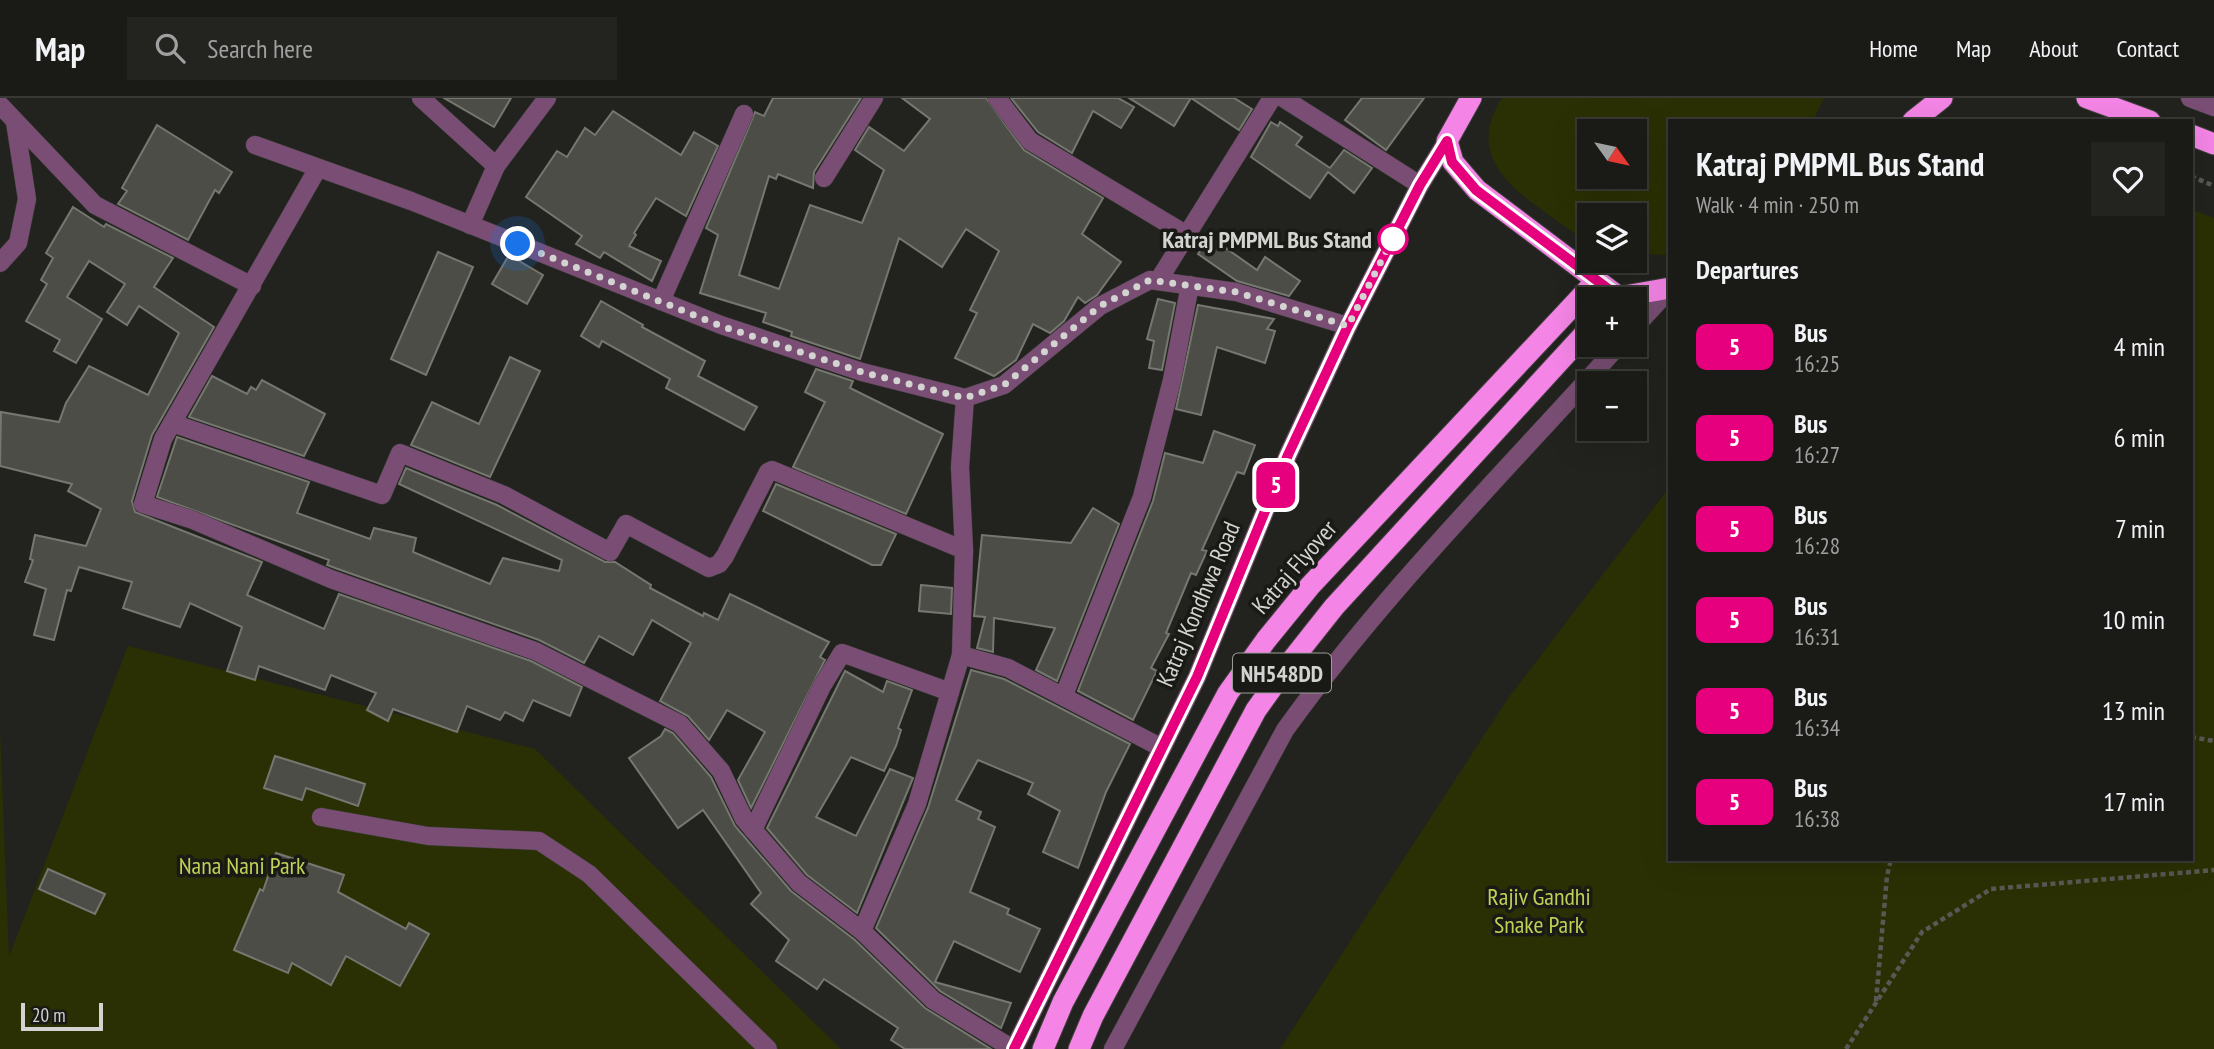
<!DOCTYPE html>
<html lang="en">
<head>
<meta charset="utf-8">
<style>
	:root { --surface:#1a1a16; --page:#23231f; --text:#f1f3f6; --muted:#9fa1a1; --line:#383835 }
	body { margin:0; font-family:"PT Sans Narrow",sans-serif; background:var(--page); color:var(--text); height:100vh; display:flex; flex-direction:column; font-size:26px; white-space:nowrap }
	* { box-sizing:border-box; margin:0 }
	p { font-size:23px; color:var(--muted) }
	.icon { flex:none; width:38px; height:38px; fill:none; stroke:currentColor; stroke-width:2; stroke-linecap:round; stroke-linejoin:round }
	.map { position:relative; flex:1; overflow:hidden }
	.panel { position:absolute; left:1668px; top:21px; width:525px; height:742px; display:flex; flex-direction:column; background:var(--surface); border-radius:0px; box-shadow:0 7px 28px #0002,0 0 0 2px var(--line) }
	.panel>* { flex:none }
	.badge { padding:0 14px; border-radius:10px; font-size:24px; line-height:46px }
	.needle { width:46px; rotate:123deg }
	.controls { position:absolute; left:1577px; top:21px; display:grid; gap:14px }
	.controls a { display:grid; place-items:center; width:70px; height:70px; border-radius:0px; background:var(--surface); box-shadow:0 7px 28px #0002,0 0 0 2px var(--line); font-size:35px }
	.scale { position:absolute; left:21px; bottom:18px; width:82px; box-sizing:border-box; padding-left:7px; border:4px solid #d3d4d1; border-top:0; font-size:19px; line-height:24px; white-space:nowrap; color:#d3d4d1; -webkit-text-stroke:5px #191a15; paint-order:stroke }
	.you { position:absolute; width:35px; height:35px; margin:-18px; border:5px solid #fff; border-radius:50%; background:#1a73e8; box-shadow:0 0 0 10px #1a73e833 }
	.map>.badge { position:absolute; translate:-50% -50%; box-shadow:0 0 0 4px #fff }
	h2 { padding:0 28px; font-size:26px; line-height:63px }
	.round { display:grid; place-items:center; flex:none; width:74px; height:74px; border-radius:0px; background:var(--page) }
	.summary { display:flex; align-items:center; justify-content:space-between; height:119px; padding:0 28px }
	h1 { font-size:33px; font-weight:600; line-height:52px }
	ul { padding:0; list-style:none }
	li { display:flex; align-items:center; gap:21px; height:91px; padding:0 28px }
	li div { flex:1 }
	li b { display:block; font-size:26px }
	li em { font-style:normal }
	li .badge { min-width:77px; font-weight:700; text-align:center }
	header { display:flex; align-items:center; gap:42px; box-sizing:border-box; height:98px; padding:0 35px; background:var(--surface); border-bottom:2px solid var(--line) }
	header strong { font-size:33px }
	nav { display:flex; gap:38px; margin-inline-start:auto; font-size:24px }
	.search { width:490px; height:63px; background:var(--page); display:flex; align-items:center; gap:18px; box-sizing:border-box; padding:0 24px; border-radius:0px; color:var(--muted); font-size:26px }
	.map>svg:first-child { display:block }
</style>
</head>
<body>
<header>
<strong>Map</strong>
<div class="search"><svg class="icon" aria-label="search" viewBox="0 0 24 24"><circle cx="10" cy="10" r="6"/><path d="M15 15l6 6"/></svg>Search here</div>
<nav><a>Home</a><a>Map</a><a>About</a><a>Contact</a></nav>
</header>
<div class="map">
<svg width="2214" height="951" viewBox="0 0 2214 951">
	<rect width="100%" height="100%" fill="#22231e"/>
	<g fill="#2b3004" fill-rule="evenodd">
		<path d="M1502 0H1824L1813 23H1670L1669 157 1635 156 1634 117H1589V141L1575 136C1529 101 1459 67 1502 0ZM1589 33H1634V79H1589Z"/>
		<path d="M2191 111 2214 120V951H1280L1509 599 1669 390 1670 761H2191Z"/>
		<path d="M128 548 535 651 841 951H0V631L9 859Z"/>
	</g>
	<g fill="#4c4d47" stroke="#767770" stroke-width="2">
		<path d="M444 0H511L494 29Z"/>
		<path d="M773 0H861L814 74 813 90 778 76 776 81 769 78 739 177 779 191 810 107 862 125 884 72 855 52 869 29 904 53 930 21 902 0H986L1024 52 1103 100 1082 136 1121 164 1097 197 1085 205 1078 199 1064 223 1050 235 1033 226 1016 262 994 278 955 260 977 215 970 212 999 153 966 131 942 169 899 140 860 261 791 238 792 234 763 224 766 215 700 195 718 137 706 130 755 14 764 18Z"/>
		<path d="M1011 0H1118L1134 9 1121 30 1093 13 1072 55 1038 34Z"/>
		<path d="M1129 0H1234L1252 11 1239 32 1191 0 1174 28Z"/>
		<path d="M1362 0H1424L1386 52 1345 22Z"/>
		<path d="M613 13 681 57 694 34 718 48 686 118 656 100 634 135 636 137 629 148 661 163 652 183 604 154 600 160 576 146 582 138 526 99 557 53 567 59 585 30 595 37Z"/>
		<path d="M1271 24 1278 28 1280 24 1302 39 1296 47 1330 70 1344 52 1372 70 1354 95 1328 74 1310 100 1251 59Z"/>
		<path d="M157 27 232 74 219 95 215 92 188 142 118 106 127 93 122 90Z"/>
		<path d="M73 109 104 129 106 126 173 160 154 189 214 229 152 337 132 403 135 414 262 464 247 497 324 531 339 496 531 563 582 589 570 618 533 602 523 623 505 614 500 622 467 608 457 634 393 611 388 623 367 612 376 595 331 577 325 592 259 568 255 582 227 573 242 529 190 505 180 529 123 510 132 484 79 469 71 493 67 492 54 542 34 537 46 491 25 484 33 462 30 461 35 437 86 448 101 411 68 393 72 386 0 368 1 314 59 324 66 305 89 268 148 297 179 235 139 208 127 227 107 214 125 186 89 163 67 199 102 221 76 265 54 253 60 242 26 223 47 186 41 182 53 160 46 155Z"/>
		<path d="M1210 139 1257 172 1265 159 1300 183 1289 198 1237 183 1198 156Z"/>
		<path d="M438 154 473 169 426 277 391 261Z"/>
		<path d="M509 157 543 177 527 206 492 186Z"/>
		<path d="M1158 201 1175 205 1162 272 1149 270 1154 243 1147 241Z"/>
		<path d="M601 203 643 227 642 229 705 263 698 278 757 309 744 332 666 290 670 281 602 243 599 249 581 238Z"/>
		<path d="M1198 207 1274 221 1267 231 1275 233 1265 265 1217 249 1201 317 1176 311Z"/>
		<path d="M510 259 540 273 490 379 411 347 432 304 479 326Z"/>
		<path d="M816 271 853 283 850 290 943 336 906 416 793 369 825 304 805 294Z"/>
		<path d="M212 278 247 296 251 289 256 292 262 282 325 316 304 358 189 319Z"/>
		<path d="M1214 333 1255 347 1244 376 1237 374 1202 452 1207 453 1196 477 1191 475 1166 535 1169 536 1151 570 1157 573 1133 622 1078 593 1153 403 1165 355 1203 365Z"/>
		<path d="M177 339 309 384 297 415 370 441 374 430 416 440 413 454 490 486 503 460 559 473 562 462 399 386 406 370 497 407 605 464H615L651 487 650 490 703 518 704 515 718 522 730 496 829 544 820 559 825 562 751 710 738 682 765 634 727 612 709 642 688 618 660 603 691 545 652 522 633 557 599 538 584 565 539 542 335 470 327 467 329 462 157 399Z"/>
		<path d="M776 386 896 436 881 467H872L763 413Z"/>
		<path d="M1093 410 1119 426 1057 583 1036 572 1055 530 994 520 993 554 977 550 985 519 974 518 982 437 1071 445Z"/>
		<path d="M921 487 952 490 951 516 919 513Z"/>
		<path d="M971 572 1004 581 1130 646 1106 694 1078 770 1043 754 1060 713 1028 696 1033 685 978 662 956 702 981 714 978 721 995 729 970 794 1009 811 1007 816 1040 831 1020 874 954 843 935 884 1011 905 1001 930 940 893 876 830 928 710Z"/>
		<path d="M845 573 883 594 887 583 912 592 898 630 901 632 896 648 884 673 851 659 816 719 856 738 890 671 913 680 857 815 807 777 767 730Z"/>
		<path d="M665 631 673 635 711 679 735 728 791 793 855 842 925 910 991 951H905L891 942 898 930 824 881 817 891 776 863 789 842 751 806 761 795 703 712 678 730 629 660 661 638Z"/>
		<path d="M275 658 365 686 358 708 306 690 302 702 264 690Z"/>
		<path d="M276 755 344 777 338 794 406 831 409 825 429 836 400 888 346 858 331 887 292 865 288 875 234 852 260 791 263 793Z"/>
		<path d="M48 771 105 796 95 816 39 791Z"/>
	</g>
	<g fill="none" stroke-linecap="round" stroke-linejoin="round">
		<defs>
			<g id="minor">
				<path d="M421 0 496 68"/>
				<path d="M997 0 1030 43 1187 137"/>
				<path d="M1283 0 1420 87"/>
				<path d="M2190 0 2214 9"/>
				<path d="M0 7 95 107 252 188"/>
				<path d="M255 47 411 103 721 227 862 274 965 300 1004 287 1100 208 1150 182 1236 194 1348 228"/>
				<path d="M318 70 163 341 143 406 193 422 331 481 535 553 680 626 721 673 744 721 799 785 862 833 933 902 1013 951"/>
				<path d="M824 80 874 0"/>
				<path d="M470 127 496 68 547 0"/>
				<path d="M0 165 18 145 27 101 15 24"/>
				<path d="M1158 183 1272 0"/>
				<path d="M661 203 744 16"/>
				<path d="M1634 230 1670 191"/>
				<path d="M172 325 382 397 400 355 504 397 610 454 626 426 709 470 719 466 725 458 768 374 772 372 964 452"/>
				<path d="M961 557 1008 570 1162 650"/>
				<path d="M1064 597 1142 399 1172 282 1190 187"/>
				<path d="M321 719 428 738 539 743 589 776 768 951"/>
				<path d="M753 732 822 588 842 555 950 594"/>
				<path d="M862 833 917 706 961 557 964 452 960 369 965 300"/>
				<path d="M1014 951 1197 579 1288 357 1348 228 1420 87 1447 43"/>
				<path d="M1113 951 1285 632C1384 494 1506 373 1619 247"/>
			</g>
			<g id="highway">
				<path d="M1471 0 1447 43 1453 64 1477 92 1619 199"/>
				<path d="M2087 0 2150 23"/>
				<path d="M1913 23 1942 0"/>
				<path d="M2191 37 2214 46"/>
				<path d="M1619 199 1670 190"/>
				<path d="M1043 951 1063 904 1228 595 1266 542 1310 488 1595 184"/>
				<path d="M1079 951 1093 918 1256 612 1292 562 1334 509 1589 231"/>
			</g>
		</defs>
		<use href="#minor" stroke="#3e3f3b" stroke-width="19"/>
		<use href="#highway" stroke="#3e3f3b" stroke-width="23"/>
		<g stroke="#585954" stroke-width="4.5" stroke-dasharray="5 3.5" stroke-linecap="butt">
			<path d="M2191 78 2214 88"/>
			<path d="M2191 639 2214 643"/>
			<path d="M1876 903 1887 778 1891 761"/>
			<path d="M1846 951 1922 834 1991 791 2214 772"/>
		</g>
		<use href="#minor" stroke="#7a4e74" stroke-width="18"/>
		<use href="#highway" stroke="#f485e6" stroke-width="21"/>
	</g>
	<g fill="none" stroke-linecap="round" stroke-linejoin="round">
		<defs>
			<path id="line" d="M1014 951 1197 579 1288 357 1348 228 1420 87 1447 43 1452 64 1476 92 1619 199"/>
		</defs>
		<use href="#line" stroke="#fff" stroke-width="16"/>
		<use href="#line" stroke="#e6007e" stroke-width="10"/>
		<path stroke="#d3d4d1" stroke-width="7" stroke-dasharray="0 12.6" d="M518 146 721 228 862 274 965 300 1004 287 1100 208 1150 182 1236 194 1348 228 1396 134 1393 141"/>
	</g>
	<circle fill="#fff" stroke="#e6007e" stroke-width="3.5" cx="1393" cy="141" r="14"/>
	<g text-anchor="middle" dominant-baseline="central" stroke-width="7" stroke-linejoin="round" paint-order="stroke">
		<rect fill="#191a15" stroke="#9b9c99" stroke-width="2" x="1233" y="555.5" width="98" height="39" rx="5"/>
		<g font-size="23" font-weight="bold" fill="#d3d4d1">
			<text x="1282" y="575">NH548DD</text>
		</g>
		<g font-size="24" font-weight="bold" fill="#d3d4d1" stroke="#191a15" text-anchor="end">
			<text x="1372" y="141">Katraj PMPML Bus Stand</text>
		</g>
		<g font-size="24" fill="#d3d4d1" stroke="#191a15">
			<text transform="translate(1294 469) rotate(-49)">Katraj Flyover</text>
			<text transform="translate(1198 506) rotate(-67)">Katraj Kondhwa Road</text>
		</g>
		<g font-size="24" fill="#c0d055" stroke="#191a15">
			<text x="242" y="767">Nana Nani Park</text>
			<text x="1539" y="798">Rajiv Gandhi<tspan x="1539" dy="28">Snake Park</tspan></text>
		</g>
	</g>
</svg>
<div class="controls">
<a><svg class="needle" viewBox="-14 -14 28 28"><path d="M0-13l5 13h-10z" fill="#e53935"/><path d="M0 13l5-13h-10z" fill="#9fa1a1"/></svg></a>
<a><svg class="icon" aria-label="layers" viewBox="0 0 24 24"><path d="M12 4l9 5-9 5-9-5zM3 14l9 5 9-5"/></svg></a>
<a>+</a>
<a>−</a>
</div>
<div class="scale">20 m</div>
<div class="you" style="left:518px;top:146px"></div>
<b class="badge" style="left:1276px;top:387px;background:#e6007e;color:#fff">5</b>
<section class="panel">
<div class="summary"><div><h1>Katraj PMPML Bus Stand</h1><p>Walk · 4 min · 250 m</p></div><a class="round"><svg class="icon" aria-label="heart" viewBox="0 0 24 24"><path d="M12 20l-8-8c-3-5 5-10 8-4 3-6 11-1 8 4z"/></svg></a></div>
<h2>Departures</h2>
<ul>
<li><span class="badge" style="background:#e6007e;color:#fff">5</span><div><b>Bus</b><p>16:25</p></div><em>4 min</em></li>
<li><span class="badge" style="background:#e6007e;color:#fff">5</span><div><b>Bus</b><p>16:27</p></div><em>6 min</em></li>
<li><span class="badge" style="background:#e6007e;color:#fff">5</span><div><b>Bus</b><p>16:28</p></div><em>7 min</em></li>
<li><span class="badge" style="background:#e6007e;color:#fff">5</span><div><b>Bus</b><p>16:31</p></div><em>10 min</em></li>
<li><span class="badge" style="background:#e6007e;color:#fff">5</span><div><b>Bus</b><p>16:34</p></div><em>13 min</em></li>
<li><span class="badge" style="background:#e6007e;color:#fff">5</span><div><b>Bus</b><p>16:38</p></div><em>17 min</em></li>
</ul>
</section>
</div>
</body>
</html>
